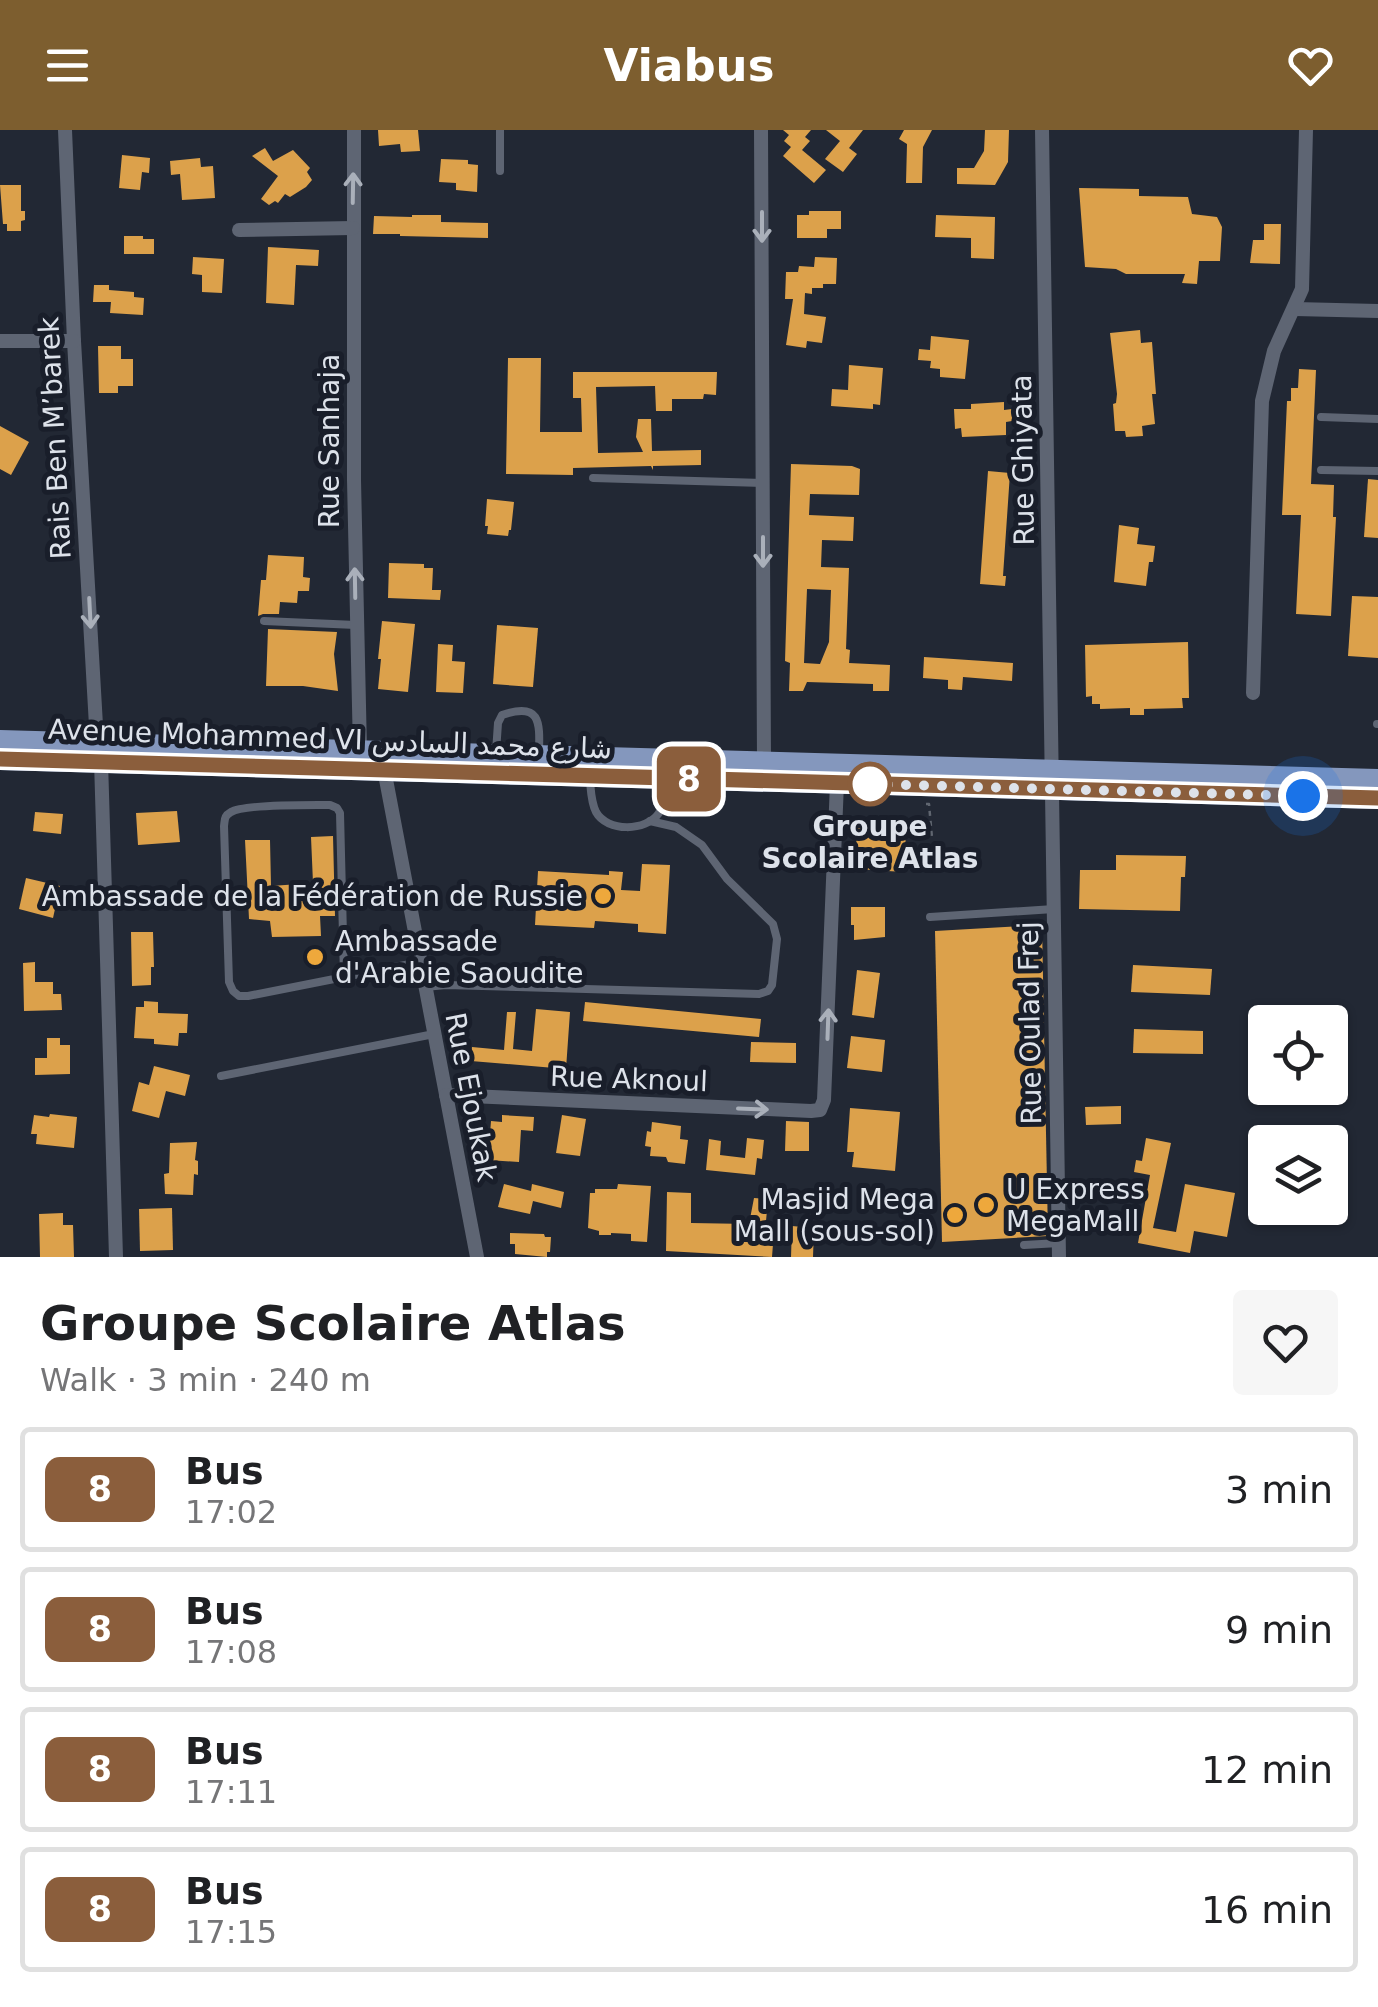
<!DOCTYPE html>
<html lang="en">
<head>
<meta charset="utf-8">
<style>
	:root { --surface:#fff; --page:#f6f6f6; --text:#202124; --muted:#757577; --line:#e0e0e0; --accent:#7d5e2f }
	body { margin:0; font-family:"DejaVu Sans",Vazirmatn,sans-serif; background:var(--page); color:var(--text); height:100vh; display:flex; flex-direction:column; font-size:38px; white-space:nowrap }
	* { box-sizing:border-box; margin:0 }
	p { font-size:32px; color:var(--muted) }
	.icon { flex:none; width:55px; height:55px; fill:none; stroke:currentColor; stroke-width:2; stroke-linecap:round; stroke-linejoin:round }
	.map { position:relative; height:1127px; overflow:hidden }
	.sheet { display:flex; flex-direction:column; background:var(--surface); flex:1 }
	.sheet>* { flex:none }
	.badge { padding:0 20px; border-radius:15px; font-size:35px; line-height:65px }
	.tools { position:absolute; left:1248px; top:875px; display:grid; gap:20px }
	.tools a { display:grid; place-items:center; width:100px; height:100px; border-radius:10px; background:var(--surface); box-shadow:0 2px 8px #0004; font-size:50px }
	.you { position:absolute; width:50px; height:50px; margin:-25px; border:8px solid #fff; border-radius:50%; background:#1a73e8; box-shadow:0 0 0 15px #1a73e833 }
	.map>.badge { position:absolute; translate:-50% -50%; box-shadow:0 0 0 5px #fff }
	.round { display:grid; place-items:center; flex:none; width:105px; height:105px; border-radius:10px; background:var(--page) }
	.overview { display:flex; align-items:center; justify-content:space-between; height:170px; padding:0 40px }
	h1 { font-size:48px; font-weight:700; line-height:75px }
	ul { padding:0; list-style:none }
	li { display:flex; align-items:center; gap:30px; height:125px; margin:0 20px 15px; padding:0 20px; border:5px solid var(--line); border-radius:10px }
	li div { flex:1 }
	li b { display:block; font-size:38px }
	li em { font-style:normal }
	li .badge { min-width:110px; font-weight:700; text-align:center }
	header { display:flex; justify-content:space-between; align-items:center; height:130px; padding:0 40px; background:var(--accent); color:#fff; font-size:45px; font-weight:700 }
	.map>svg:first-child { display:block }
</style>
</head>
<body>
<header><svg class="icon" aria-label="menu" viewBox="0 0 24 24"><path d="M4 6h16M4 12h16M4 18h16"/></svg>Viabus<svg class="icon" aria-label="heart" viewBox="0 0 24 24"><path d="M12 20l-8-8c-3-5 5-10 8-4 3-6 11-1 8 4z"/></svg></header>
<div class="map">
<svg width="1378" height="1127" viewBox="0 0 1378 1127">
	<rect width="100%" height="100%" fill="#222834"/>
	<g fill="#dca14b" fill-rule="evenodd">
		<path d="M378 0H418L420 21 401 22 400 14 379 16Z"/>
		<path d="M783 0H811L805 7 810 11 802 20 826 40 814 53 783 26 791 17 784 11 789 5Z"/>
		<path d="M826 0H863L849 18 857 24 843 42 825 29 840 11Z"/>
		<path d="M904 0H932L923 17 922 53H906L907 14 899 9Z"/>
		<path d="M985 0H1009L1008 32 995 55 957 54V38H974L984 21Z"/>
		<path d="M265 18 273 31 293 20 310 38 307 42 312 50 306 57 290 67 285 64 278 73 275 71 269 75 261 69 278 46 252 26Z"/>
		<path d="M122 25 150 28 149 43 142 42 140 60 119 58Z"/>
		<path d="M200 28 201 37 213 36 215 68 182 70 180 44 171 45 170 31Z"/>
		<path d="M441 29 468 30V34L478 35 477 62 456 60V53L439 52Z"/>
		<path d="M0 55H21V81H25V90L21 91V101H7V94H3Z"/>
		<path d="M1079 58 1139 59V66L1188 67 1192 84 1217 87 1222 97 1220 131H1199L1197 154 1182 153 1185 144H1126L1116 139 1085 137Z"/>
		<path d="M809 81H841V99H827V108H797V85H809Z"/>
		<path d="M412 85H441V92L488 93V108L400 106V104H373L374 86 412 87Z"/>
		<path d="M936 85 995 87 994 129 971 128V108L935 107Z"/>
		<path d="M1264 94H1281L1280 134 1250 133 1253 110H1264Z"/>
		<path d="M124 106H143V109H154V124H124Z"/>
		<path d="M268 117 319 120 318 136 296 135 294 175 266 173Z"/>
		<path d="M193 127 224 129 222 163 202 162V145L192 144Z"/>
		<path d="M815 127 837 128 836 154H823V158H812V164L805 163 804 184 826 187 822 213 807 211 806 218 786 215 793 169H785L786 142H798L799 136 814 137Z"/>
		<path d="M94 155H109V160L134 162V167L144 168 143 185 110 183 111 172H93Z"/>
		<path d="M1140 200 1141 213 1152 212 1156 264H1152L1155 294 1142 296 1143 306 1126 307 1125 301H1115L1113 274 1116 273 1117 264 1110 203Z"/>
		<path d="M931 206 969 210 965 249 940 247V239L930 238 931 231 918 230 919 219 930 220Z"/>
		<path d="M98 216H121V229H133V256H118V263H99Z"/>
		<path d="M508 228H541L540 302H582L581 268H573V242H717L716 265 704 264 703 269H672V281H656L655 256 596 257 598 323 643 322 636 307 638 289H651L652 321 701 320V335L653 336V340L651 336 573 338V345L506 344Z"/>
		<path d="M849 235 883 238 880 275 873 274V279L831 276 832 259 848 260Z"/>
		<path d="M1299 239 1316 240 1311 354 1334 355 1333 387H1336L1331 486 1296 484 1301 385H1282L1287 271H1291V258H1298Z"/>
		<path d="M1004 272V280L1012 279V291L1006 292V305L962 307 961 298 955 299 954 279H971V274Z"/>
		<path d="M0 296 29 312 11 345 0 339Z"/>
		<path d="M791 334 852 336 860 339 859 365 810 364 809 385 854 387 853 411 822 410 821 437 849 438 846 519 850 520 849 533 890 535 889 561H873V554L807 552 803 561H789L790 533 785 531ZM807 459 831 460 829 512 820 534 804 533Z"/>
		<path d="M988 341 1010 343 1003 446H1006L1005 456 980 454Z"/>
		<path d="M1368 349 1378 350V408L1364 407Z"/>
		<path d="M487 369 514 372 511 400H509L508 406 487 404 488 396H485Z"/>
		<path d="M1119 395 1139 398 1137 414 1155 416 1153 432H1149L1146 456 1114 452Z"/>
		<path d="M268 425 304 427 303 447 310 448 309 461H298L297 473 280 472 279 484H263L258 486 261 450H266Z"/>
		<path d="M389 433 424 434V438H433L432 460H441L440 470 388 468Z"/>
		<path d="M1352 466 1378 467V528L1348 526Z"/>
		<path d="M382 491 415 494 408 562 378 559 381 529H378Z"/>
		<path d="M497 495 538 498 533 557 493 554Z"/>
		<path d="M268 499 337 502 334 524 338 561 303 556H266Z"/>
		<path d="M1188 512 1189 568H1182L1183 578 1144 579V585H1130V578L1100 579V574H1092V566L1086 567 1085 515Z"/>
		<path d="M438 514 453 515 452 531 465 532 463 563 436 562Z"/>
		<path d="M924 527 1013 533 1012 551 963 547 962 560 948 559V550L923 548Z"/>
		<path d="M177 681 180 712 138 715 136 683Z"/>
		<path d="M35 682 63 684 61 704 33 701Z"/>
		<path d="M857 698 906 700 904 742 855 739Z"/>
		<path d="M333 706 335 786H320L321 806 272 807 270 791 249 789 245 710H270L271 756 313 753 311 707Z"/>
		<path d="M1116 725 1186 726 1185 747H1181L1180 781 1079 779 1080 740H1116Z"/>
		<path d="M642 734 670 735 666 804 638 802V794L595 791 594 798 535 795 538 741 609 745V741L623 742 621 760 640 761Z"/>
		<path d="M26 748 60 756 53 788 19 779Z"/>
		<path d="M851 777H885V807L854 810V795H851Z"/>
		<path d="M1042 795 1048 1106 942 1112 935 801Z"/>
		<path d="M131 802H153L154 837H151V855L132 856Z"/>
		<path d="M35 832V852H53V864H61L62 880 24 881 23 833Z"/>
		<path d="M1133 835 1212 839 1210 865 1131 862Z"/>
		<path d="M857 840 880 843 874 888 852 885Z"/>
		<path d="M144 871 158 872V883L188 884 187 903H179L178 916 154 914V909L134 908 136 877H144Z"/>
		<path d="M585 872 761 889 759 907 583 891Z"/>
		<path d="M536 879 570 882 566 939 471 931 472 917 504 920 507 882H516L513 919 532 921Z"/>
		<path d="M1134 899 1203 901V924L1133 923Z"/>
		<path d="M851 906 885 910 882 942 847 938Z"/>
		<path d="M47 908H60V915H70V944L35 945V928H47Z"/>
		<path d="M751 912 796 913V933L750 932Z"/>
		<path d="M154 936 190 945 185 966 166 961 159 988 132 981 139 952 149 955Z"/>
		<path d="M1121 976V994L1086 995 1085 977Z"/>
		<path d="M850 978 900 982 895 1041 852 1037 854 1022H847Z"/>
		<path d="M50 984 77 987 74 1018 36 1014 37 1004H31L34 985 49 987Z"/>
		<path d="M502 985 534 987 533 1001 521 1000 519 1032 488 1030 491 991 502 992Z"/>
		<path d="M562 985 586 989 580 1026 556 1023Z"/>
		<path d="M786 991 809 992V1021H785Z"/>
		<path d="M652 992 681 996 680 1009 688 1010 685 1034 668 1032 666 1027 650 1026 651 1017 645 1016 647 1001 651 1002Z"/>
		<path d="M747 1008 764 1010 762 1029 757 1028 755 1045 706 1040 709 1009 721 1011 720 1025 745 1028Z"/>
		<path d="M1146 1008 1171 1013 1153 1098 1176 1102 1185 1054 1235 1063 1227 1107 1194 1101 1190 1123 1138 1113 1150 1045 1134 1042 1136 1030 1142 1031Z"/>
		<path d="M197 1012 195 1030 198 1031V1045L194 1044 193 1065 165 1064 164 1044 169 1043 170 1013Z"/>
		<path d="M504 1054 531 1061 532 1054 564 1062 561 1078 533 1071 530 1084 498 1077Z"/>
		<path d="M618 1054 651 1056 647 1112 631 1111V1104L611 1103V1105H599V1101L588 1098 590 1063H595V1059H617Z"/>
		<path d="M667 1062 691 1063V1093L749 1094 754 1068 768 1069 764 1113 773 1114 772 1127 666 1121Z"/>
		<path d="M172 1078 173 1120 140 1121 139 1079Z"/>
		<path d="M63 1083V1095H73L74 1127H40L39 1084Z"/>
		<path d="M792 1096 814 1098 813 1127H791Z"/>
		<path d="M510 1103 544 1104 545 1107H551L550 1122H547V1127L515 1124V1114H510Z"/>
	</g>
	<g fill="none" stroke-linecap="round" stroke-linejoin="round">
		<path stroke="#606670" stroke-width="2.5" stroke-dasharray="5 5" stroke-linecap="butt" d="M926 674H929L932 708"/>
		<g stroke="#5e6573" stroke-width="8">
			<path d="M500 41V0"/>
			<path d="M1321 287 1378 289"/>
			<path d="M1321 340 1378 341"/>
			<path d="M593 348 763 353"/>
			<path d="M264 491 356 495"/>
			<path d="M1377 594H1378"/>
			<path d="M496 622 498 593 502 585C540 572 540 591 539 622"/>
			<path d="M590 651C591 661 591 672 596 682 607 702 646 702 659 683 664 675 661 661 661 651"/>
			<path d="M661 676 702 681"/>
			<path d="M930 787 1054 779"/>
			<path d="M344 847 340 683 337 678 330 675C312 675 244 674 231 682 224 686 225 689 224 696L229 852 233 861 239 866H248L420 832"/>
			<path d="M425 857 446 855 759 864 768 861 772 855 777 809 773 794 727 749 702 715 676 697 650 691"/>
			<path d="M221 946 434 904"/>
			<path d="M1024 1115 1059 1113"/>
		</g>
		<g stroke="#5e6573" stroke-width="14">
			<path d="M65 0 74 211 97 613"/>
			<path d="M354 0V350L360 621"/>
			<path d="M761 0 764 633"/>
			<path d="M1042 0 1059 1127"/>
			<path d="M239 100 353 98"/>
			<path d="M1295 179 1378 181"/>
			<path d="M0 211H74"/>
			<path d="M1253 563 1262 271 1274 221 1302 159 1306 0"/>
			<path d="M101 631 116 1127"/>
			<path d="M384 639 477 1127"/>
			<path d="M446 965 811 981 820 980 824 970 837 653"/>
		</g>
		<g stroke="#8497bd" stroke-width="22">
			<path d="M0 611 1378 650"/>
			<path d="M0 629 1378 668"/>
		</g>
	</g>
	<defs><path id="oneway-shaft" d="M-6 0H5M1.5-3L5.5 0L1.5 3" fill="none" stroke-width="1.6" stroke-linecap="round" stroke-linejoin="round" transform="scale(2.5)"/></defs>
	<g stroke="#aab0ba">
		<use href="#oneway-shaft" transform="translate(353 58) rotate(-89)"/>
		<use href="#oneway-shaft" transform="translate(762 97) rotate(90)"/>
		<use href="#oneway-shaft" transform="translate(763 422) rotate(90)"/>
		<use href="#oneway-shaft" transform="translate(355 453) rotate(-91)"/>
		<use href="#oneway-shaft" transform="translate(90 483) rotate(87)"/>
		<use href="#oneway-shaft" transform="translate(828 894) rotate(-88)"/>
		<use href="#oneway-shaft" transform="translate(753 979) rotate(2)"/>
	</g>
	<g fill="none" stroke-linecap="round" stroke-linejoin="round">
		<defs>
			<path id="line" d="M0 629 1378 668"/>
		</defs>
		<use href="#line" stroke="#fff" stroke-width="22"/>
		<use href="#line" stroke="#8b5e3c" stroke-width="15"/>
		<path stroke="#dde2ea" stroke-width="10" stroke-dasharray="0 18" d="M870 654 1303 666"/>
	</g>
	<circle fill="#fff" stroke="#8b5e3c" stroke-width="5" cx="870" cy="654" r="20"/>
	<g fill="#eea83c" stroke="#191e2a" stroke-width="4">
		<circle cx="603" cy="766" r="10"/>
		<circle cx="315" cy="827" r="10"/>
		<circle cx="986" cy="1075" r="10"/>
		<circle cx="955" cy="1085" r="10"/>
	</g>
	<g text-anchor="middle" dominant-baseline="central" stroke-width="10" stroke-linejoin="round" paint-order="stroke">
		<g font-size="28" fill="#dde2ea" stroke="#191e2a">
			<text transform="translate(55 308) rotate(-93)">Rais Ben M’barek</text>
			<text transform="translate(329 311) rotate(-90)">Rue Sanhaja</text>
			<text transform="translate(1023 330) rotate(-91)">Rue Ghiyata</text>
			<text transform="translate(330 609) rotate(2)">Avenue Mohammed VI شارع محمد السادس</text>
			<text transform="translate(1030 893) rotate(-91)">Rue Oulad Frej</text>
			<text transform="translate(629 949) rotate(2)">Rue Aknoul</text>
			<text transform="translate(471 967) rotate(79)">Rue Ejoukak</text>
		</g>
		<g font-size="28" font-weight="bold" fill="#dde2ea" stroke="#191e2a">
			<text x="870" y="696">Groupe<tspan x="870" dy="32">Scolaire Atlas</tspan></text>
		</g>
		<g font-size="28" fill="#dde2ea" stroke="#191e2a" text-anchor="end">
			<text x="583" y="766">Ambassade de la Fédération de Russie</text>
			<text x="335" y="811" text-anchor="start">Ambassade<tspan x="335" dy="32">d'Arabie Saoudite</tspan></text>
			<text x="1006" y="1059" text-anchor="start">U Express<tspan x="1006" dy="32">MegaMall</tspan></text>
			<text x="935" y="1069">Masjid Mega<tspan x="935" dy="32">Mall (sous-sol)</tspan></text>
		</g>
	</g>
</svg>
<div class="tools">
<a><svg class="icon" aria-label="locate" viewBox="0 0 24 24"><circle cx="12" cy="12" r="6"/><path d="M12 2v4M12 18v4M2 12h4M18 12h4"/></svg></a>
<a><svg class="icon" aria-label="layers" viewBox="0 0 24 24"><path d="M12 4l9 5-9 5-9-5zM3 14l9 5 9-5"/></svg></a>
</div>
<div class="you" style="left:1303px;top:666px"></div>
<b class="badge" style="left:689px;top:649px;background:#8b5e3c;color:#fff">8</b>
</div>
<section class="sheet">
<div class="overview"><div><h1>Groupe Scolaire Atlas</h1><p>Walk · 3 min · 240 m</p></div><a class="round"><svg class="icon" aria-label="heart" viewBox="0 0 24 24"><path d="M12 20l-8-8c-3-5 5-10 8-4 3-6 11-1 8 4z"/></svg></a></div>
<ul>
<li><span class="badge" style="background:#8b5e3c;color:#fff">8</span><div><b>Bus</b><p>17:02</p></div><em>3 min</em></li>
<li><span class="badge" style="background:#8b5e3c;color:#fff">8</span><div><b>Bus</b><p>17:08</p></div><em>9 min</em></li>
<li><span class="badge" style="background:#8b5e3c;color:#fff">8</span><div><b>Bus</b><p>17:11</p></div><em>12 min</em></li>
<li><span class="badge" style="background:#8b5e3c;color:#fff">8</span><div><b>Bus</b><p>17:15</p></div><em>16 min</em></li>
</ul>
</section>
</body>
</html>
